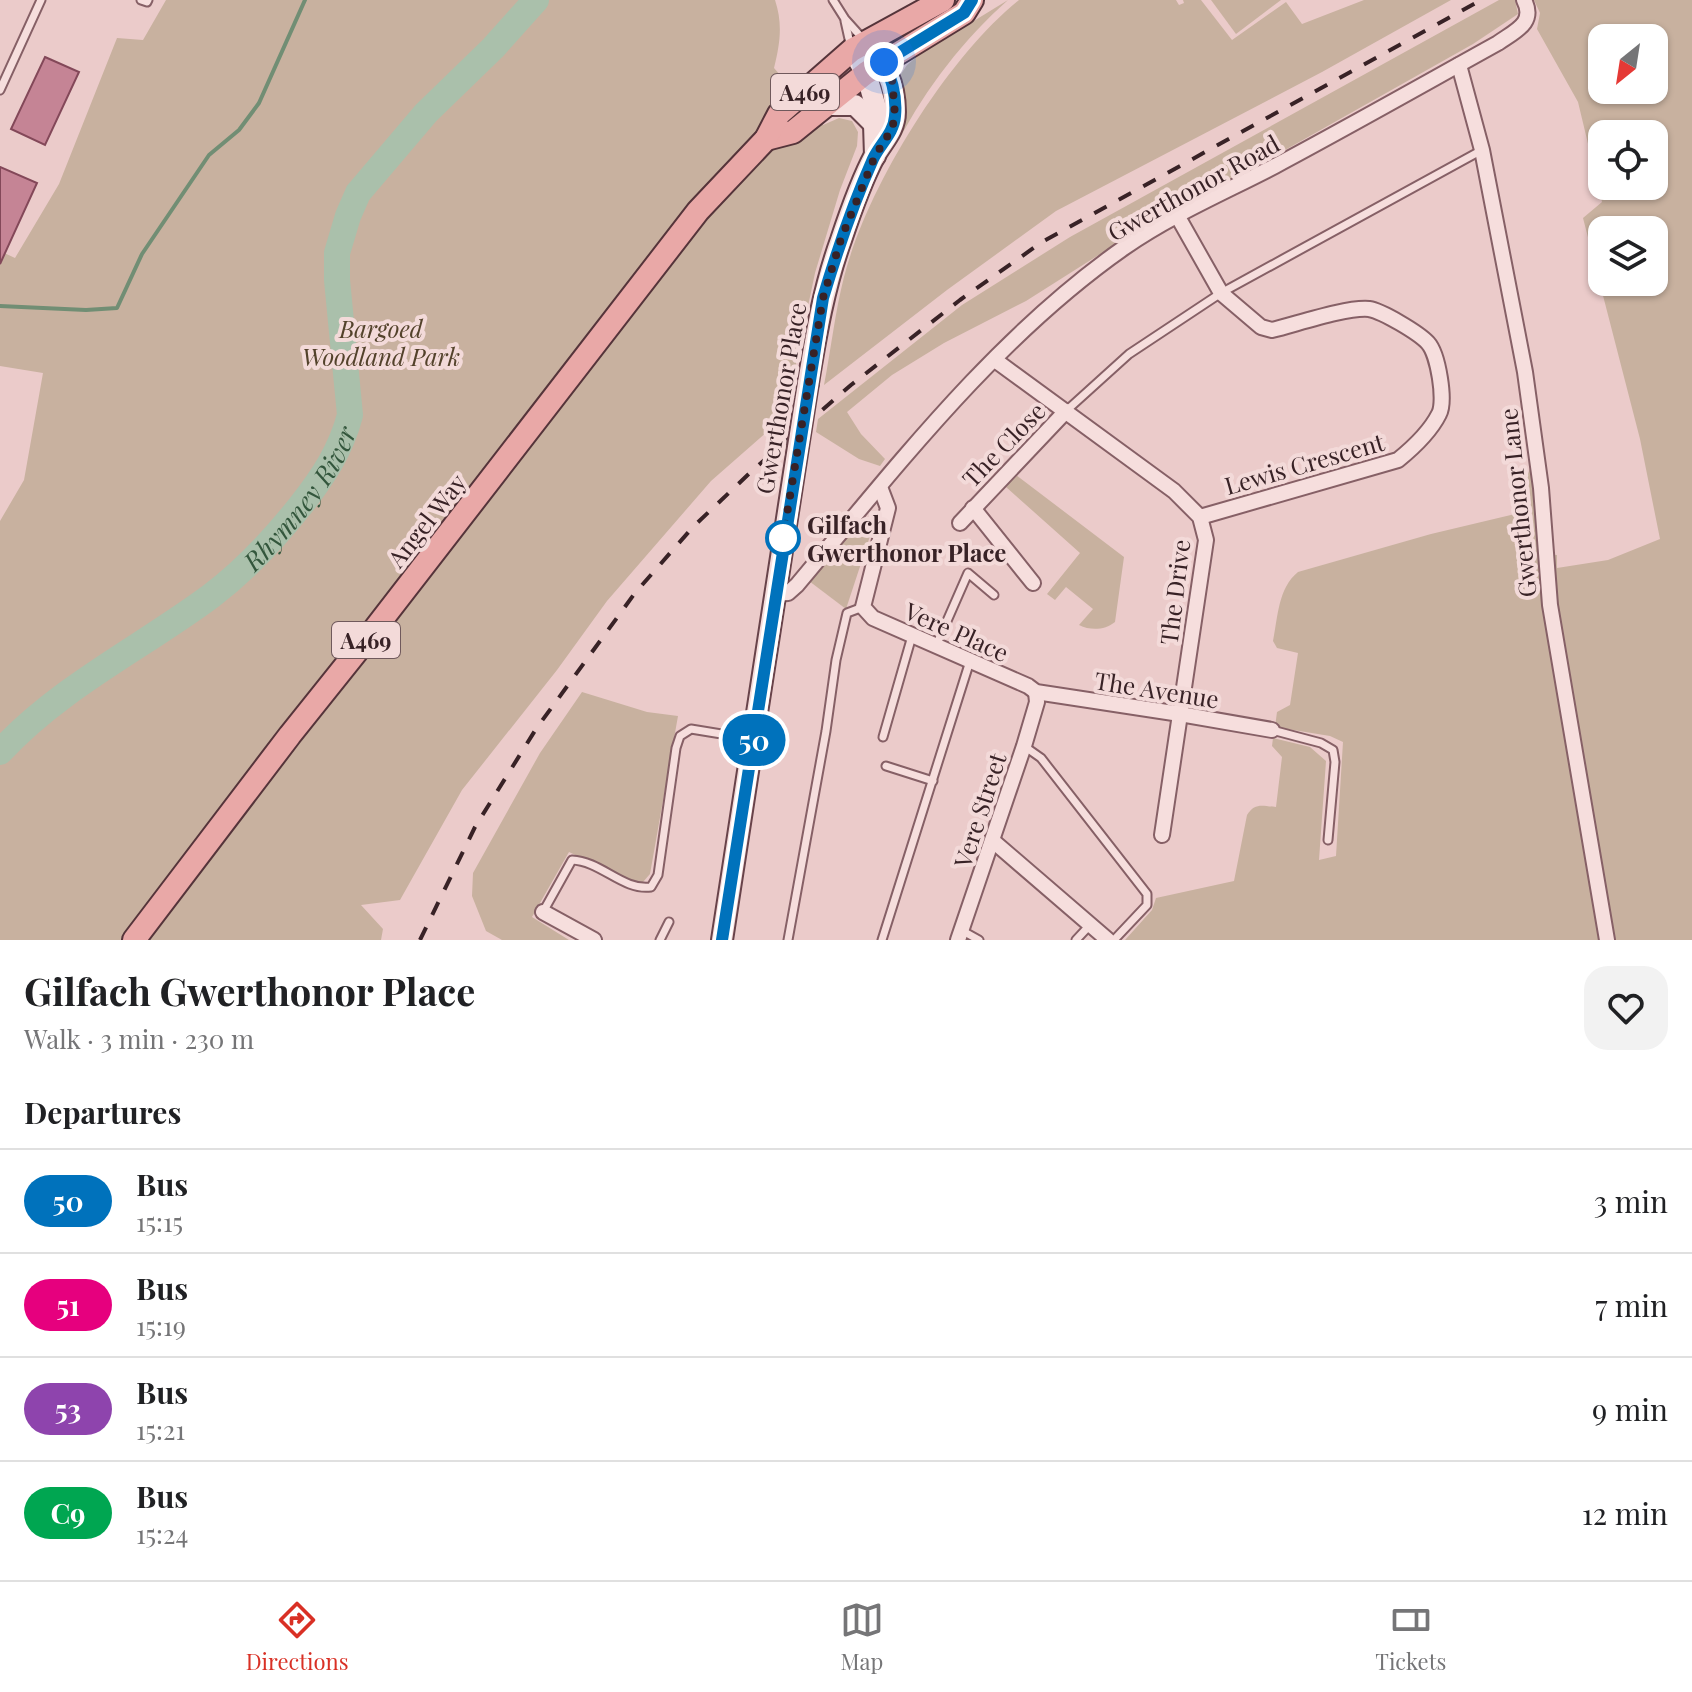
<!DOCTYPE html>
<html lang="en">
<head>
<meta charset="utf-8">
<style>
	:root { --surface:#fff; --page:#f2f2f2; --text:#202124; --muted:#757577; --line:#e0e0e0; --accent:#d93025 }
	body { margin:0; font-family:"Playfair Display",serif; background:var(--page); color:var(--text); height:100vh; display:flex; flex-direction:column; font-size:30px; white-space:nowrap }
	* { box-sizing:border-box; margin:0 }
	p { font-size:26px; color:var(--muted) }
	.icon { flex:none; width:44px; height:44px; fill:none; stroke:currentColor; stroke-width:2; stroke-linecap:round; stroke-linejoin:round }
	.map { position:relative; height:940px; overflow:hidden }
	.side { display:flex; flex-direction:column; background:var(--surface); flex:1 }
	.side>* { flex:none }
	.badge { padding:0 16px; border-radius:26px; font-size:28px; line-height:52px }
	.needle { width:52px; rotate:210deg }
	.buttons { position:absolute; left:1588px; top:24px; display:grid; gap:16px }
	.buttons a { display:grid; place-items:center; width:80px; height:80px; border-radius:16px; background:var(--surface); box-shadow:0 2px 6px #0004; font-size:40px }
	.you { position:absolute; width:40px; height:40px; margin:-20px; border:6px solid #fff; border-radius:50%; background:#1a73e8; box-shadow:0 0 0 12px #1a73e833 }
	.map>.badge { position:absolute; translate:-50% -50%; box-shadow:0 0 0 4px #fff }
	h2 { padding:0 24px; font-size:30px; line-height:72px }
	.round { display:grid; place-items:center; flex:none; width:84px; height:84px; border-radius:24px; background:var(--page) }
	.headline { display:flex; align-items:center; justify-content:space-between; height:136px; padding:0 24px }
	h1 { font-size:38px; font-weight:700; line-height:60px }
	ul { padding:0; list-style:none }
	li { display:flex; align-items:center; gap:24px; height:104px; padding:0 24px; border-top:2px solid var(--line) }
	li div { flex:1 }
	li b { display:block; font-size:30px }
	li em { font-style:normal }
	li .badge { min-width:88px; font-weight:700; text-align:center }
	.dock { display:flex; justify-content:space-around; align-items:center; height:112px; border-top:2px solid var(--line); background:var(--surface); font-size:22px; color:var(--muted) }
	.dock a { display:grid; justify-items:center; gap:4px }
	.dock .current { color:var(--accent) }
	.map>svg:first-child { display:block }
</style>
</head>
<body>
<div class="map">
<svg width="1692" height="940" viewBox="0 0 1692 940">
	<rect width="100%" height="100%" fill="#ebcbca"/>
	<g fill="#c8b19f" fill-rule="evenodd">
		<path d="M166 0H775C783 24 780 44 774 68L823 125 839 118 852 121 858 132 857 146 840 190 815 273 785 416 711 481 607 601 557 670 462 790 400 900 361 905 383 929 381 940H0V521L24 480 43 373 0 366V251L15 258 59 184 117 38 143 40Z"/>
		<path d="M1008 0C964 39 926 88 899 140L904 109 901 74 907 65 920 54Z"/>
		<path d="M1019 0H1176L1179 5 1184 3 1183 0H1201L1232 40 1286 2 1302 24 1364 0H1451L1322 72 1056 211 947 290 824 385C831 349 835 312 844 277 867 187 947 58 1019 0Z"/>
		<path d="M1211 0H1281L1236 34Z"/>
		<path d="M1499 0H1515L1518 14 1473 44 1097 256 1026 301 944 343 892 375 847 412 861 434 885 459 880 466 859 459 816 432 818 419 962 305 1070 237Z"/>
		<path d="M1534 0H1692V940H1125L1152 910 1156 898 1234 881 1247 815C1255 802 1263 806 1276 807L1282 757 1272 746 1273 738 1310 747 1326 761 1319 860 1336 856 1343 742 1330 736 1275 727 1277 712 1290 705 1298 653 1277 648 1273 641C1278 617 1278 588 1298 572L1431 534 1515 514 1531 465 1539 554 1557 555V568L1608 560 1660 539 1640 439 1583 218 1602 202 1578 102 1537 29 1540 13ZM1602 38H1654V90H1602ZM1602 134H1654V186H1602ZM1602 230H1654V282H1602Z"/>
		<path d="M1016 475 1124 557 1115 622C1105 630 1091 631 1079 625L1093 609 1066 587 1055 600 1047 594 1080 553 1006 487Z"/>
		<path d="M857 521 872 530 846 609 809 581Z"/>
		<path d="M582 692 647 712 678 716 650 874 643 882 631 881 569 852 532 917 569 940H502L486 931 472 896 473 873 540 753Z"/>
	</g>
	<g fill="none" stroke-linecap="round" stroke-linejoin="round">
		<path stroke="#718e74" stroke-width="4" d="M0 306 86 310 117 308 142 254 209 155 239 130 259 103 305 0"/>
		<path stroke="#aac0ab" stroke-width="26" id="s1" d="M0 752C60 687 141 648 211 596 244 571 275 538 301 505 323 477 341 450 350 415L337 280V253L348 216 358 193 426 113 493 48 536 0"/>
	</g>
	<g fill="#c58495" stroke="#834859" stroke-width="2">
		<path d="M45 57 79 72 45 145 11 129Z"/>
		<path d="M0 167 37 183 0 264Z"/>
	</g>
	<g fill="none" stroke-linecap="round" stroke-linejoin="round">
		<defs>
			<g id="lane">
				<path d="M141 0 147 2 148 0"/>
				<path d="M833 0 845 19 863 39"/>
				<path d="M845 21 851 48"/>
				<path d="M0 90 41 0"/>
				<path d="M1066 411 1129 354 1221 293 1482 150"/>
				<path d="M936 646 968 573 994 595"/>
				<path d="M1272 730 1321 743 1333 750 1335 762 1328 840"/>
				<path d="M883 737 912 636"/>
				<path d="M1024 746 1041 758 1147 894V905L1114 940"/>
				<path d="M886 766 933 781"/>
				<path d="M543 912 572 860C601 861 623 891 651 887L658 875 676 748 680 736 691 729 752 739"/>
				<path d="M961 930 979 940"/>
				<path d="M660 940 669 922"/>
				<path d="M788 940 826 731 836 660 847 613 863 607"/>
				<path d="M882 940 970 661"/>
				<path d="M1076 940 1090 925"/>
			</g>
			<g id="street">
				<path d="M1459 65 1482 150 1525 372 1541 488 1550 605 1607 940"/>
				<path d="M1178 217 1221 293 1261 327 1272 330C1297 324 1346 307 1369 309 1382 311 1419 333 1428 343 1438 354 1446 401 1439 414 1430 432 1414 447 1398 460L1200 517"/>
				<path d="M995 360 1174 491 1200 517 1206 540 1162 835"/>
				<path d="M880 487 888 508 863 607 873 618 1028 686 1036 692 1180 714 1272 730"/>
				<path d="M973 508 1033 583"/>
				<path d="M960 523 1066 411"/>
				<path d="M775 594 788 593 797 585C897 466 996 337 1125 247 1171 215 1225 192 1275 166 1350 126 1424 84 1498 43 1515 31 1536 23 1524 0"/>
				<path d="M993 841 1108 940"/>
				<path d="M543 912 594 940"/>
				<path d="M958 940 1024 746 1037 702 1036 692"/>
			</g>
			<g id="secondary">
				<path d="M852 50 866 73 878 115 874 124 875 156"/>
				<path d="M827 105H855L874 124"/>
				<path d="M808 383C816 334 824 287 841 240 850 213 861 181 875 155 883 141 895 130 895 112 895 82 885 64 866 42"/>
				<path d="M722 940 798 447"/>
			</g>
			<g id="primary">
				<path d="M766 139 793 132 866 73 964 13 972 0"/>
				<path d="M134 940 290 735 370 635 698 211 766 139 779 114 852 50 943 0"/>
			</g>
		</defs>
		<use href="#lane" stroke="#866066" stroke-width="11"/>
		<use href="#street" stroke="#866066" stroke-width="18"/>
		<use href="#secondary" stroke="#68434a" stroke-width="24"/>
		<use href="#primary" stroke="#55343a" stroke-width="26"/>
		<use href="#lane" stroke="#f6dedd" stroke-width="7"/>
		<use href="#street" stroke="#f6dedd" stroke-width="14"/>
		<use href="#secondary" stroke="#f6dedd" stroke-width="20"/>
		<use href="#primary" stroke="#e9a8a7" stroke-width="22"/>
		<path stroke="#382226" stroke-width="4" stroke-dasharray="14 14" stroke-linecap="butt" d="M420 940 475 827 536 729 635 593 693 527 754 469 851 385 960 300 1042 242 1481 0"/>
		<defs>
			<path id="secondary-bridge" d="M798 447 808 383"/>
		</defs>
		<use href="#secondary-bridge" stroke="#68434a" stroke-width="24" stroke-linecap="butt"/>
		<use href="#secondary-bridge" stroke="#f6dedd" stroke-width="20"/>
	</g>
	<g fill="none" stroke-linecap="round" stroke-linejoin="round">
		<defs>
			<path id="line" d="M722 940 823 298C837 251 853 204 873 159 880 144 894 133 895 116 897 97 892 79 884 62L964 13 972 0"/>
		</defs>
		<use href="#line" stroke="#fff" stroke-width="18"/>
		<use href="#line" stroke="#0072bc" stroke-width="12"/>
		<path stroke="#382226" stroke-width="8" stroke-dasharray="0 14.4" d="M783 538 823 298 841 239 875 156 892 129 895 115 892 79 884 62"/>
	</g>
	<circle fill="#fff" stroke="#0072bc" stroke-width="4" cx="783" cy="538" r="16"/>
	<g text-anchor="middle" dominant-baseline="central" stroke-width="8" stroke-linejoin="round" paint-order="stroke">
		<g fill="#f3dad9" stroke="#70595c" stroke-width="2">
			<rect x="771" y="74" width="68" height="36" rx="6"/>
			<rect x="332" y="622" width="68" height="36" rx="6"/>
		</g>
		<g font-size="22" font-weight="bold" fill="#382226">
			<text x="805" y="92">A469</text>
			<text x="366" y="640">A469</text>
		</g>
		<g font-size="24" fill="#382226" stroke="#f3dad9">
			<text transform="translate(1193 187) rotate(-29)">Gwerthonor Road</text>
			<text transform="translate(780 398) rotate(-80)">Gwerthonor Place</text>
			<text transform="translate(1003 444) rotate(-46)">The Close</text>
			<text transform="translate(1304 463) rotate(-16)">Lewis Crescent</text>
			<text transform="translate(1517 503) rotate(-96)">Gwerthonor Lane</text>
			<text transform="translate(426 520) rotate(-52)">Angel Way</text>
			<text transform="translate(1174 592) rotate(-83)">The Drive</text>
			<text transform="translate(957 631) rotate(24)">Vere Place</text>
			<text transform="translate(1157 689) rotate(9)">The Avenue</text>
			<text transform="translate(979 810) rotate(-72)">Vere Street</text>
		</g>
		<g font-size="24" font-style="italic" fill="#53422b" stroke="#f3dad9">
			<text x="381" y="328">Bargoed<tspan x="381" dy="28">Woodland Park</tspan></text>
		</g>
		<g font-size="24" font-weight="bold" fill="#382226" stroke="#f3dad9" text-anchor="start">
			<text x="807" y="524">Gilfach<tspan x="807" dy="28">Gwerthonor Place</tspan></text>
		</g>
		<g font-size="26" font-style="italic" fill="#33563c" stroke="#f3dad9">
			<text stroke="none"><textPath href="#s1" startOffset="396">Rhymney River</textPath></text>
		</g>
	</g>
</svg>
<div class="buttons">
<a><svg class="needle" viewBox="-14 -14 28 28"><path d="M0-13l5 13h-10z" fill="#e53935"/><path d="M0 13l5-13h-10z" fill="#757577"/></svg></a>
<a><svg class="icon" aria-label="locate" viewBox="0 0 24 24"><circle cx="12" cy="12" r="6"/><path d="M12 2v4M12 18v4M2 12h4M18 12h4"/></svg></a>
<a><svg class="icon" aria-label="layers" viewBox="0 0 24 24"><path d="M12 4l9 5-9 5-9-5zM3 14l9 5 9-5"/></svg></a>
</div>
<div class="you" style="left:884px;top:62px"></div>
<b class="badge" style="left:754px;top:740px;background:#0072bc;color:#fff">50</b>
</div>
<section class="side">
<div class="headline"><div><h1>Gilfach Gwerthonor Place</h1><p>Walk · 3 min · 230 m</p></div><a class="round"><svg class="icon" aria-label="heart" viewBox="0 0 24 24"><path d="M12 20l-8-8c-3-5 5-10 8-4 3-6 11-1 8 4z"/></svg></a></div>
<h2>Departures</h2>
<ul>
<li><span class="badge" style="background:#0072bc;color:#fff">50</span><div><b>Bus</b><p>15:15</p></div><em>3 min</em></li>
<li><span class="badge" style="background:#e6007e;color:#fff">51</span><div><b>Bus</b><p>15:19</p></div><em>7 min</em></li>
<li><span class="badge" style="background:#8e44ad;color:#fff">53</span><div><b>Bus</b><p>15:21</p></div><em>9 min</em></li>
<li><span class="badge" style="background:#00a651;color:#fff">C9</span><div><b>Bus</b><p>15:24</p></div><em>12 min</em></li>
</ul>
</section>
<nav class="dock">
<a class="current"><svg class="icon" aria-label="directions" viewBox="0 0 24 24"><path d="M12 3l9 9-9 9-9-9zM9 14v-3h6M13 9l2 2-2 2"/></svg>Directions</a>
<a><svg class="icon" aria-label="map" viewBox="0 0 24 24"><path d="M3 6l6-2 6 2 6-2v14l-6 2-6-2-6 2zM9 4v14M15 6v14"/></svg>Map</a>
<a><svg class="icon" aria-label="tickets" viewBox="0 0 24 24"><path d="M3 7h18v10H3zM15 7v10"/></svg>Tickets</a>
</nav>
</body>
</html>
